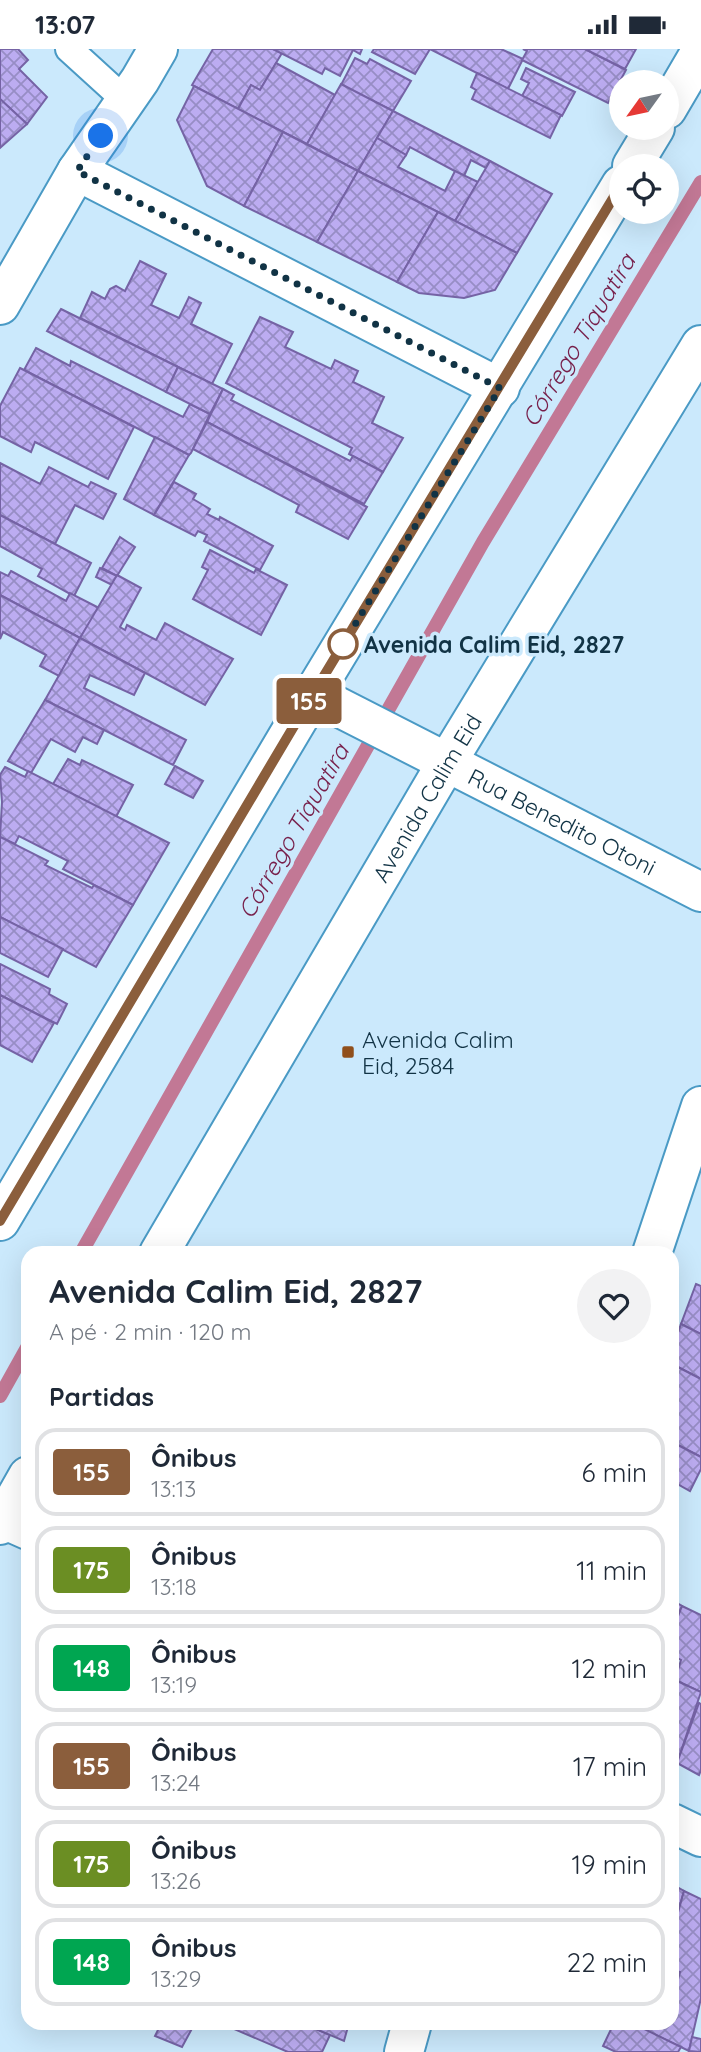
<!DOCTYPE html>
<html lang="pt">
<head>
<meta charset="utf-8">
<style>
	:root { --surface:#fff; --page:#f2f2f3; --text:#1f2937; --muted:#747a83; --line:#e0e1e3 }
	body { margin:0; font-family:Quicksand,sans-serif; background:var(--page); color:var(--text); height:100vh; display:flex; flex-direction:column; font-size:26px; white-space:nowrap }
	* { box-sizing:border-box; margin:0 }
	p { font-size:23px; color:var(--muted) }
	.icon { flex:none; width:38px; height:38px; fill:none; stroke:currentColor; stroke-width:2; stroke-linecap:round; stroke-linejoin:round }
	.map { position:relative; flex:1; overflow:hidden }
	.side { position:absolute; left:21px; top:1197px; width:658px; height:784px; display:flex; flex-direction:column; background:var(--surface); border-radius:21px; box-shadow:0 7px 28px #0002 }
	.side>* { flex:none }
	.badge { padding:0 14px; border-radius:5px; font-size:24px; line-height:46px }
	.needle { width:46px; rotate:237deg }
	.fabs { position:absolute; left:609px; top:21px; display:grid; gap:14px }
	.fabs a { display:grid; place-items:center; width:70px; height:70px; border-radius:50%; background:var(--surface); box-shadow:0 7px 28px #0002; font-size:35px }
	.you { position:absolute; width:35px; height:35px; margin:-18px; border:5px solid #fff; border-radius:50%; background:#1a73e8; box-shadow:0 0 0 10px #1a73e833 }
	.map>.badge { position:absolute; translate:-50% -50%; box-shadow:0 0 0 4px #fff }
	h2 { padding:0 28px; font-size:26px; line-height:63px }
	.round { display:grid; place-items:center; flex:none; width:74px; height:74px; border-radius:37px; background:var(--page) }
	.headline { display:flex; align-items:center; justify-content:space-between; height:119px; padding:0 28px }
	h1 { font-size:33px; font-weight:700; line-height:52px }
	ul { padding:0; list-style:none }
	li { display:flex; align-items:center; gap:21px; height:88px; margin:0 14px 10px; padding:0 14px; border:4px solid var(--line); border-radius:21px }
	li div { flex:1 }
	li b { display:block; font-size:26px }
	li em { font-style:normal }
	li .badge { min-width:77px; font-weight:700; text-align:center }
	.status { display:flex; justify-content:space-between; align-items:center; height:49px; padding:0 35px; background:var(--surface); direction:ltr }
	.status svg { height:19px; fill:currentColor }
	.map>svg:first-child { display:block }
</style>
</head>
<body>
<div class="status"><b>13:07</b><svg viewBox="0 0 49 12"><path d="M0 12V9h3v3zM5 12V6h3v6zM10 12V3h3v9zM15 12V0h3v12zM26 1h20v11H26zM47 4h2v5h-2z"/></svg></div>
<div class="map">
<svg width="701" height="2003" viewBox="0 0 701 2003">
	<defs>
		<pattern id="building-cross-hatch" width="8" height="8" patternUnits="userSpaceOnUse" patternTransform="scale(1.75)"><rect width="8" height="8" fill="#bcacf1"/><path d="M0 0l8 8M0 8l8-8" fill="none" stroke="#978dc5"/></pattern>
	</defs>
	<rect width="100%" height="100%" fill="#cbe9fc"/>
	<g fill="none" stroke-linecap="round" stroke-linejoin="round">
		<g stroke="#c27895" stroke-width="14">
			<path d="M81 1204 483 493 701 133"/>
			<path d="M0 1347 28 1297"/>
		</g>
	</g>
	<g fill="url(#building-cross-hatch)" stroke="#7563a5" stroke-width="2">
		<path d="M0 0H18L28 11 19 20 47 48 27 75 0 50Z"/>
		<path d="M213 0H273L282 4 260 41 251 36 238 60 192 36Z"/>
		<path d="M273 0H362L360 5 353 1 340 27 325 19 322 25Z"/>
		<path d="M374 0H373H430L415 25 372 3Z"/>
		<path d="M430 0H501L523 10 508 40Z"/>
		<path d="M523 0H585L626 21 608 54 522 11 527 2Z"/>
		<path d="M585 0H636L625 20Z"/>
		<path d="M355 9 367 15 370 10 411 32 393 62 341 36Z"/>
		<path d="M276 14 335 46 307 95 238 60 251 36 260 41Z"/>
		<path d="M526 19 575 43 562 67 522 47 529 34 521 30Z"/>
		<path d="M477 24 561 66 550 89 472 50 476 41 471 38Z"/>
		<path d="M341 35 393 62 358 122 307 95Z"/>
		<path d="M194 37 283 83 244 157 207 137 177 71Z"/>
		<path d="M0 50 27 75 0 99Z"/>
		<path d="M393 62 490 112 486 119 471 111 464 127 410 98 406 106 377 89Z"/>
		<path d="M283 83 358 122 317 193 244 157Z"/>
		<path d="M377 89 406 106 398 118 445 142 455 122 478 133 455 172 358 122Z"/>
		<path d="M490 112 552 145 517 204 455 172Z"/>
		<path d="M358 122 438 163 397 233 317 193Z"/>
		<path d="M438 163 517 204 495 241 464 249 419 244 397 233Z"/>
		<path d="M140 212 166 225 151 256 179 269 189 248 201 254 191 275 232 295 212 335 80 269 92 243 105 250 110 240 116 237 125 242Z"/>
		<path d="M61 260 178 318 166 343 47 282Z"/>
		<path d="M260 268 293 283 285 298 331 320 335 311 358 322 353 333 384 348 372 374 403 389 383 423 349 405 352 399 226 334Z"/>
		<path d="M36 299 70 317 71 312 183 368 190 355 210 365 191 404 189 406 24 321Z"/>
		<path d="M178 318 223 340 210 365 166 343Z"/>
		<path d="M20 319 134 378 108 430 35 393 31 403 0 387V357Z"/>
		<path d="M223 340 234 346 231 351 350 412 353 407 383 423 364 455 207 373Z"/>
		<path d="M207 373 367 458 348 490 296 463 299 456 193 400Z"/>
		<path d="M155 388 189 406 154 466 124 450Z"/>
		<path d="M0 414 40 435 49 418 88 438 91 433 116 445 103 470 75 456 55 495 0 466Z"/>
		<path d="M174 433 196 445 193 450 210 460 207 465 219 471 220 468 273 497 260 521 204 492 207 486 198 482 195 487 154 466Z"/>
		<path d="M0 466 91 514 74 547 38 527 42 520 0 497Z"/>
		<path d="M120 488 135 498 117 527 102 519Z"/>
		<path d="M210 501 254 524 256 520 287 536 261 586 193 550 208 521 202 518Z"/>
		<path d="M100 519 117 527 112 536 96 528Z"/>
		<path d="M11 522 66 552 70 544 99 559 80 589 0 546V523L8 527Z"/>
		<path d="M117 526 141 539 120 578 125 581 127 576 156 591 165 574 233 610 205 656 80 589Z"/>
		<path d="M0 546 80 589 59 627 40 617 46 606 3 583 0 590Z"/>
		<path d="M80 589 145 624 134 646 90 626 84 639 186 691 173 716 45 651Z"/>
		<path d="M45 651 104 681 97 695 83 688 75 703 51 690 31 724 8 712Z"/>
		<path d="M68 710 80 716 82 711 133 736 116 768 53 735Z"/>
		<path d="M175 717 203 732 193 749 165 735Z"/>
		<path d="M5 718 25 728 28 722 169 794 133 856 63 820 68 812 19 787 15 795 0 788 2 753 0 726Z"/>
		<path d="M0 788 48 812 45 816 92 839 94 836 133 856 96 918 0 868Z"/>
		<path d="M0 868 63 900 48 928 0 904Z"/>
		<path d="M0 915 50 940 49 945 67 955 57 975 0 946Z"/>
		<path d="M0 946 54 974 32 1013 0 996Z"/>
		<path d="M696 1235 701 1237V1285L681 1275Z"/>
		<path d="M681 1275 701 1285V1330L672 1315V1301Z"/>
		<path d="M672 1315 701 1330V1408L672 1393Z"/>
		<path d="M672 1393 701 1408V1420L690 1442 672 1432Z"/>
		<path d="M672 1551 682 1557 672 1583Z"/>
		<path d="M682 1557 701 1566V1643L675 1631 681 1611 672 1606V1583Z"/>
		<path d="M675 1631 701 1643 677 1714 672 1712V1639Z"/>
		<path d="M699 1654 701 1655V1721L699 1726 677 1714Z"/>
		<path d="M672 1835 684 1842 672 1885Z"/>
		<path d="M684 1842 701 1850V1949L689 2002 645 1981 647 1974H672V1941L675 1942 680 1923 672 1921V1885Z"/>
		<path d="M159 1974H195L182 1998 155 1987 161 1975Z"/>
		<path d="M228 1974H302L330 1986 322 2003H288L227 1977Z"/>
		<path d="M302 1974H349L344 1992Z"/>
		<path d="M614 1974H632L681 1998 678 2003H616L603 1997Z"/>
		<path d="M692 1988 701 1990V2003L689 2002Z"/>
	</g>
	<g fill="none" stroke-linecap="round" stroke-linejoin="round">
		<defs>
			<path id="service" d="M69 0 125 51"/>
			<g id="minor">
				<path d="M77 122 500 339"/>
				<path d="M0 256 77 122 140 31 158 0"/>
				<path id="s1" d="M313 645 701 843"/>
				<path d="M652 1204 701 1057"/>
				<path d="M3 1470 28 1481"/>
				<path d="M672 1774 701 1788"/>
				<path d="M404 2003 412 1974"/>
			</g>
			<g id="primary">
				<path d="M667 60 701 2"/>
				<path d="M632 117 655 79"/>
				<path d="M0 1172 313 645 621 136"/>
				<path id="s2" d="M159 1204 447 713 701 296"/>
				<path d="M0 1476 28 1427"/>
			</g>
		</defs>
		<use href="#service" stroke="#4a9ac5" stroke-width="30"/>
		<use href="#minor" stroke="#4a9ac5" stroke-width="42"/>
		<use href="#primary" stroke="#4a9ac5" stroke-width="42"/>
		<use href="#service" stroke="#fff" stroke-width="26"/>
		<use href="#minor" stroke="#fff" stroke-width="38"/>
		<use href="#primary" stroke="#fff" stroke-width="38"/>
	</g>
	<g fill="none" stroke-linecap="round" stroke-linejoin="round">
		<defs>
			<path id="line" d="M0 1172 313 645 621 136"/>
		</defs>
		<use href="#line" stroke="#fff" stroke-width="16"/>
		<use href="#line" stroke="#8b5e3c" stroke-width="10"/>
		<path stroke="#113345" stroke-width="7" stroke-dasharray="0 12.6" d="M101 87 77 122 500 339 343 595"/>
	</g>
	<circle fill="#fff" stroke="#8b5e3c" stroke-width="3.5" cx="343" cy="595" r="14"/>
	<rect fill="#904f1b" stroke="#cbe9fc" stroke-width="2.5" x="341" y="996" width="14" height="14" rx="3.5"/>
	<g text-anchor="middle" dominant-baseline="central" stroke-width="7" stroke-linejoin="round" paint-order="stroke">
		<g font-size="23" font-weight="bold" fill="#113345" stroke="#cbe9fc" text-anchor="start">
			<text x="364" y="595">Avenida Calim Eid, 2827</text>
		</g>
		<g font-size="23" fill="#113345" stroke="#cbe9fc">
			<text stroke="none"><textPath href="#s2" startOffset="528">Avenida Calim Eid</textPath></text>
			<text stroke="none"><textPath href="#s1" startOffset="280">Rua Benedito Otoni</textPath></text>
		</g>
		<g font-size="23" fill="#113345" stroke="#cbe9fc" text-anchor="start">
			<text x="362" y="990">Avenida Calim<tspan x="362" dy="26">Eid, 2584</tspan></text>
		</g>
		<g font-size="24" font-style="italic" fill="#771f4a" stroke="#cbe9fc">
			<text transform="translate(578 291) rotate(-59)">Córrego Tiquatira</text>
			<text transform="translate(293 782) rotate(-60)">Córrego Tiquatira</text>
		</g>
	</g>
</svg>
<div class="fabs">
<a><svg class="needle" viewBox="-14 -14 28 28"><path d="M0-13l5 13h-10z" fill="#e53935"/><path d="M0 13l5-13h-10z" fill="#747a83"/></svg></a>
<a><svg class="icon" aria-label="locate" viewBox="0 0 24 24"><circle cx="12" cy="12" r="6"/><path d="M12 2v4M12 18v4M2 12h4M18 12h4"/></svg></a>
</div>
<div class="you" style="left:101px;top:87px"></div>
<b class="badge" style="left:309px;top:652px;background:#8b5e3c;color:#fff">155</b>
<section class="side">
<div class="headline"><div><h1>Avenida Calim Eid, 2827</h1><p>A pé · 2 min · 120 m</p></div><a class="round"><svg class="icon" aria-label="heart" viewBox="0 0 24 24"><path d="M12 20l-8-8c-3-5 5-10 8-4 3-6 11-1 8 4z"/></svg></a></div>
<h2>Partidas</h2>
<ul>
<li><span class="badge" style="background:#8b5e3c;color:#fff">155</span><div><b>Ônibus</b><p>13:13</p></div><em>6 min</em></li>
<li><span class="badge" style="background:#6b8e23;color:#fff">175</span><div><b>Ônibus</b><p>13:18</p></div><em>11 min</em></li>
<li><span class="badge" style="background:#00a651;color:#fff">148</span><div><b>Ônibus</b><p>13:19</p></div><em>12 min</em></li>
<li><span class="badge" style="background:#8b5e3c;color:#fff">155</span><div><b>Ônibus</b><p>13:24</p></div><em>17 min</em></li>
<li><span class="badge" style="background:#6b8e23;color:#fff">175</span><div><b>Ônibus</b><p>13:26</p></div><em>19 min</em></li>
<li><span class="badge" style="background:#00a651;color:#fff">148</span><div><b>Ônibus</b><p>13:29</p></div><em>22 min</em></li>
</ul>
</section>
</div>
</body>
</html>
